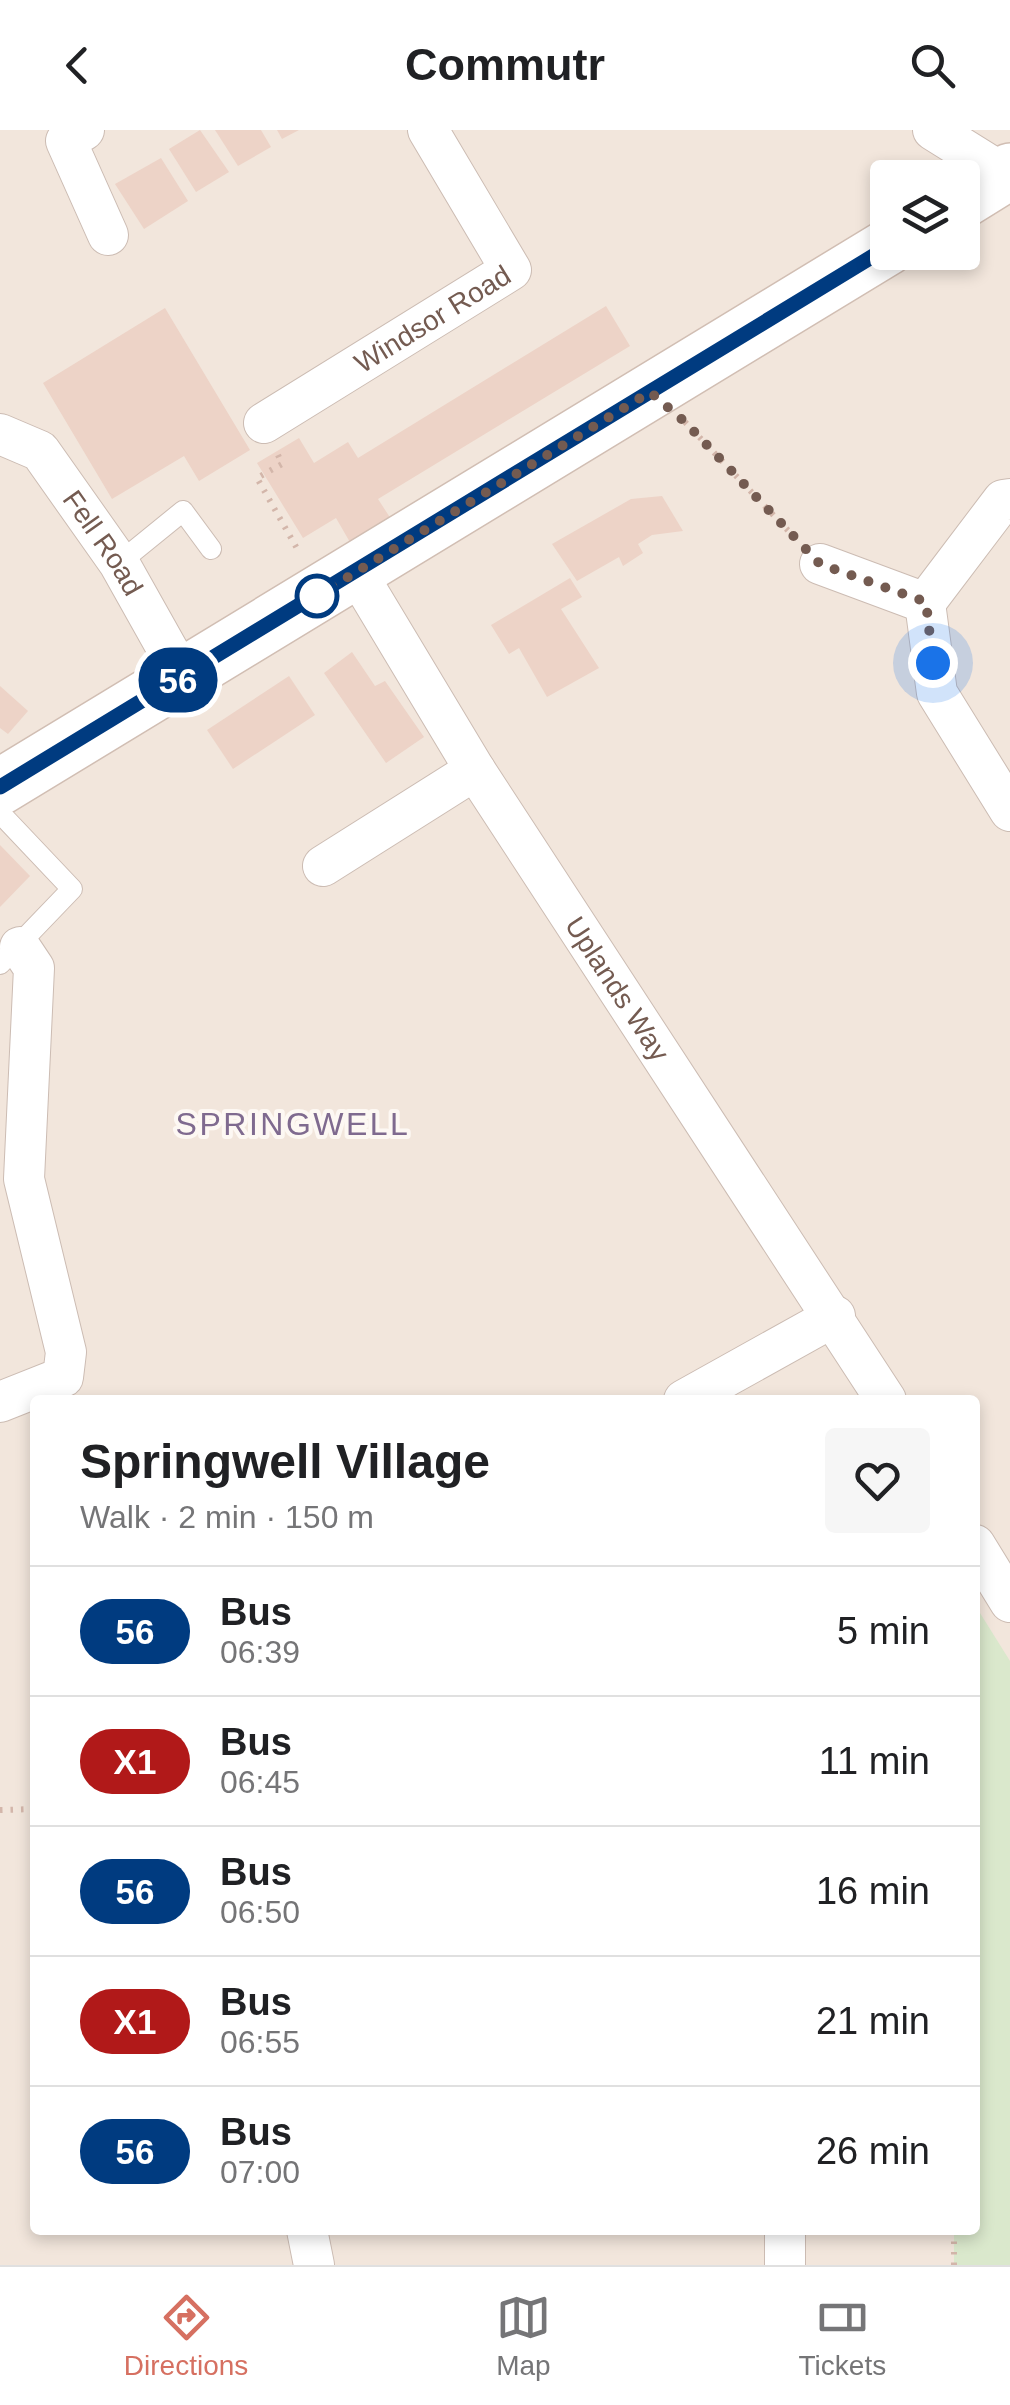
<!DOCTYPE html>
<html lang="en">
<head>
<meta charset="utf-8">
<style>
	:root { --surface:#fff; --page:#f6f6f6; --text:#202124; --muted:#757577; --line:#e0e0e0; --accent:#d67061 }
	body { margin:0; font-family:Arial,sans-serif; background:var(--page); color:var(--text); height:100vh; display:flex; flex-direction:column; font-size:38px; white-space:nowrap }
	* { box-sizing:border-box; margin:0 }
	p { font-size:32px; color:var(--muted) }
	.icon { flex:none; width:55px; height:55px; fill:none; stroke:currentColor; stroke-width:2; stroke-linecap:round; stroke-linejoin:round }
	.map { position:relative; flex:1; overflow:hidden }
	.panel { position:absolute; left:30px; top:1265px; width:950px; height:840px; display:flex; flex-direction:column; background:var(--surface); border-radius:10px; box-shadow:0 5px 15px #0003 }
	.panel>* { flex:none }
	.badge { padding:0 20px; border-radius:32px; font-size:35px; line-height:65px }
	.tools { position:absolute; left:870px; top:30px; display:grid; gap:20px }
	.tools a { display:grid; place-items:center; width:110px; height:110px; border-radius:10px; background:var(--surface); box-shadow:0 5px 15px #0003; font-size:50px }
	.you { position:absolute; width:50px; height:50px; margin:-25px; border:8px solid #fff; border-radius:50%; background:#1a73e8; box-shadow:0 0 0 15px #1a73e833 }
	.map>.badge { position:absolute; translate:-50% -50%; box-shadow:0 0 0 5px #fff }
	.round { display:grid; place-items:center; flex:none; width:105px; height:105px; border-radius:10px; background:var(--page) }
	.summary { display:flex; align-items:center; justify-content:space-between; height:170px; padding:0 50px }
	h1 { font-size:48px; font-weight:600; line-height:75px }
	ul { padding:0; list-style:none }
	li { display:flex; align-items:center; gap:30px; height:130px; padding:0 50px; border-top:2px solid var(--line) }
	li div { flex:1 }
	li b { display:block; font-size:38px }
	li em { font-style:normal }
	li .badge { min-width:110px; font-weight:700; text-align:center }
	header { display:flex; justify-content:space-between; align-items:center; height:130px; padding:0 50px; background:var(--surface); font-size:45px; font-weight:600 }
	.tabs { display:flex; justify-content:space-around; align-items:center; height:140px; border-top:2px solid var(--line); background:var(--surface); font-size:28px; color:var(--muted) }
	.tabs a { display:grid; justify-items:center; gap:5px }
	.tabs .selected { color:var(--accent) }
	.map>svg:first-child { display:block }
</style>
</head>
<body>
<header><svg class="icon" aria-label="back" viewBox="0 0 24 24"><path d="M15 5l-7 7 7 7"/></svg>Commutr<svg class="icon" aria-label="search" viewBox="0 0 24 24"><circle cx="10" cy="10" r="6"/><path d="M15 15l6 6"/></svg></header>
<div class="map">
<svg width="1010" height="2135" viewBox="0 0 1010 2135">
	<rect width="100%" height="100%" fill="#fbf4ed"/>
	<path fill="#f2e6dc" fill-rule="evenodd" d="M0 0H1010V2135H0ZM888 48H962V122H888ZM35 1270H975V2100H35Z"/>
	<path fill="#dae8cc" d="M975 1475 1010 1531V2135H954V2100H975Z"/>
	<g fill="#edd3c7">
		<path d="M200 0 229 42 196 62 169 19Z"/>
		<path d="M215 0H261L271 17 238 36Z"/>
		<path d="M277 0H299L282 9Z"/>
		<path d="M161 28 188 71 144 99 115 54Z"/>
		<path d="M606 176 630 216 378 369 391 389 351 414 336 388 303 408 257 333 299 308 314 333 348 312 358 328Z"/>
		<path d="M165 178 250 320 199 351 184 326 112 369 43 253Z"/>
		<path d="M662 366 683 401 652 405 638 414 643 423 623 436 619 427 577 451 552 414 631 369Z"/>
		<path d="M570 448 582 467 561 479 599 538 547 567 519 518 509 524 491 495Z"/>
		<path d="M352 522 375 556 385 551 424 607 386 633 324 543Z"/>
		<path d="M289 546 315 585 233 639 207 600Z"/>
		<path d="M0 556 28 581 8 604 0 598Z"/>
		<path d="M0 715 30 746 0 777Z"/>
	</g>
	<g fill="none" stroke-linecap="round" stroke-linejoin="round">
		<defs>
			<g id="lane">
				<path d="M119 433 183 381 211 419"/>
				<path d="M0 683 72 759 0 834"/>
			</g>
			<g id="street">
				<path d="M84 0 66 11 108 105"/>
				<path d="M933 0 1005 45"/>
				<path id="s1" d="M264 293 511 140 428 0"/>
				<path id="s2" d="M0 304 40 321 119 433 183 547"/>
				<path d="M1010 369 1003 370 925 473 937 563 1010 681"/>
				<path d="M820 434 925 473"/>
				<path id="s3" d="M356 442 475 640 886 1270"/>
				<path d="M323 736 475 640"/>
				<path d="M684 1270 835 1186"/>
				<path d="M0 1272 63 1247 66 1222 24 1049 34 838 20 817"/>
				<path d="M975 1415 1010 1472"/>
				<path d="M307 2100 314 2135"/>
				<path d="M785 2100V2135"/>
			</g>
			<g id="secondary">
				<path d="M962 71 1010 41"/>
				<path d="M0 657 888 117"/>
			</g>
		</defs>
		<use href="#lane" stroke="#ccbcb3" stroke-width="22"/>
		<use href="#street" stroke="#ccbcb3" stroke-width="42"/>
		<use href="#secondary" stroke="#d1beb3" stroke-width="58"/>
		<g stroke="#d3b6aa" stroke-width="6" stroke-dasharray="2.5 8" stroke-linecap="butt">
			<path d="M685 292 797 410"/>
			<path d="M278 325 282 334 257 348 299 422"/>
			<path d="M0 1680 35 1679"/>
			<path d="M954 2135V2100"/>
		</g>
		<use href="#lane" stroke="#fff" stroke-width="20"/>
		<use href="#street" stroke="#fff" stroke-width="40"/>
		<use href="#secondary" stroke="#fff" stroke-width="55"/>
	</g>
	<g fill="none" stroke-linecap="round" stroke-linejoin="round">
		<defs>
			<path id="line" d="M0 657 888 117"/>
		</defs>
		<use href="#line" stroke="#fff" stroke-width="22"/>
		<use href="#line" stroke="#003b80" stroke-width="15"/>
		<path stroke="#745b51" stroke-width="10" stroke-dasharray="0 18" d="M317 466 650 262 685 292 820 434 926 472 933 533"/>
	</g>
	<circle fill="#fff" stroke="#003b80" stroke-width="5" cx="317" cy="466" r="20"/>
	<g text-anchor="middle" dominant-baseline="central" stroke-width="8" stroke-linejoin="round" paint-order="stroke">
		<g font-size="28" fill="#745b51" stroke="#fdf8f3">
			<text stroke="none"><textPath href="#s1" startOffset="198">Windsor Road</textPath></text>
			<text stroke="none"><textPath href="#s2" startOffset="155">Fell Road</textPath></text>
			<text stroke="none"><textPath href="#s3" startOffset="492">Uplands Way</textPath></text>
		</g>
		<g font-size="32" letter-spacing="2.5" fill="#7f6a8f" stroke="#fdf8f3">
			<text x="293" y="994">SPRINGWELL</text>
		</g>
	</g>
</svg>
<div class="tools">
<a><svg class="icon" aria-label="layers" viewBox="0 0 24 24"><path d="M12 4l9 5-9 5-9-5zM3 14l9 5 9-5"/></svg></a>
</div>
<div class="you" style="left:933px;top:533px"></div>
<b class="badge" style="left:178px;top:550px;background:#003b80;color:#fff">56</b>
<section class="panel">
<div class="summary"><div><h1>Springwell Village</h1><p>Walk · 2 min · 150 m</p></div><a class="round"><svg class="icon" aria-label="heart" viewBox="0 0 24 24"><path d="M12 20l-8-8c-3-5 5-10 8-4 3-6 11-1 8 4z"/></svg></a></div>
<ul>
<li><span class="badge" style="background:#003b80;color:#fff">56</span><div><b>Bus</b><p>06:39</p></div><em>5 min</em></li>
<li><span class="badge" style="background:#b11919;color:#fff">X1</span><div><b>Bus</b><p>06:45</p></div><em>11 min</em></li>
<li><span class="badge" style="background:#003b80;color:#fff">56</span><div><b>Bus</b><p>06:50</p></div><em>16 min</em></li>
<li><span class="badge" style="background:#b11919;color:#fff">X1</span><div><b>Bus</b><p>06:55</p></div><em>21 min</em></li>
<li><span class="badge" style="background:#003b80;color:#fff">56</span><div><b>Bus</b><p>07:00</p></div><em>26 min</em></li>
</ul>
</section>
</div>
<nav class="tabs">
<a class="selected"><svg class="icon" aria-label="directions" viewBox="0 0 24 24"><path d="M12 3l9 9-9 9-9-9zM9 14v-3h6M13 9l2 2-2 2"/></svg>Directions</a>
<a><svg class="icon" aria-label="map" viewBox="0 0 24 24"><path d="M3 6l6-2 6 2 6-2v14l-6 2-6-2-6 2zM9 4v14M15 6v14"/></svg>Map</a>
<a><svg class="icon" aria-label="tickets" viewBox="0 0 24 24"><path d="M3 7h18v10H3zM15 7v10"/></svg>Tickets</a>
</nav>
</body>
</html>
